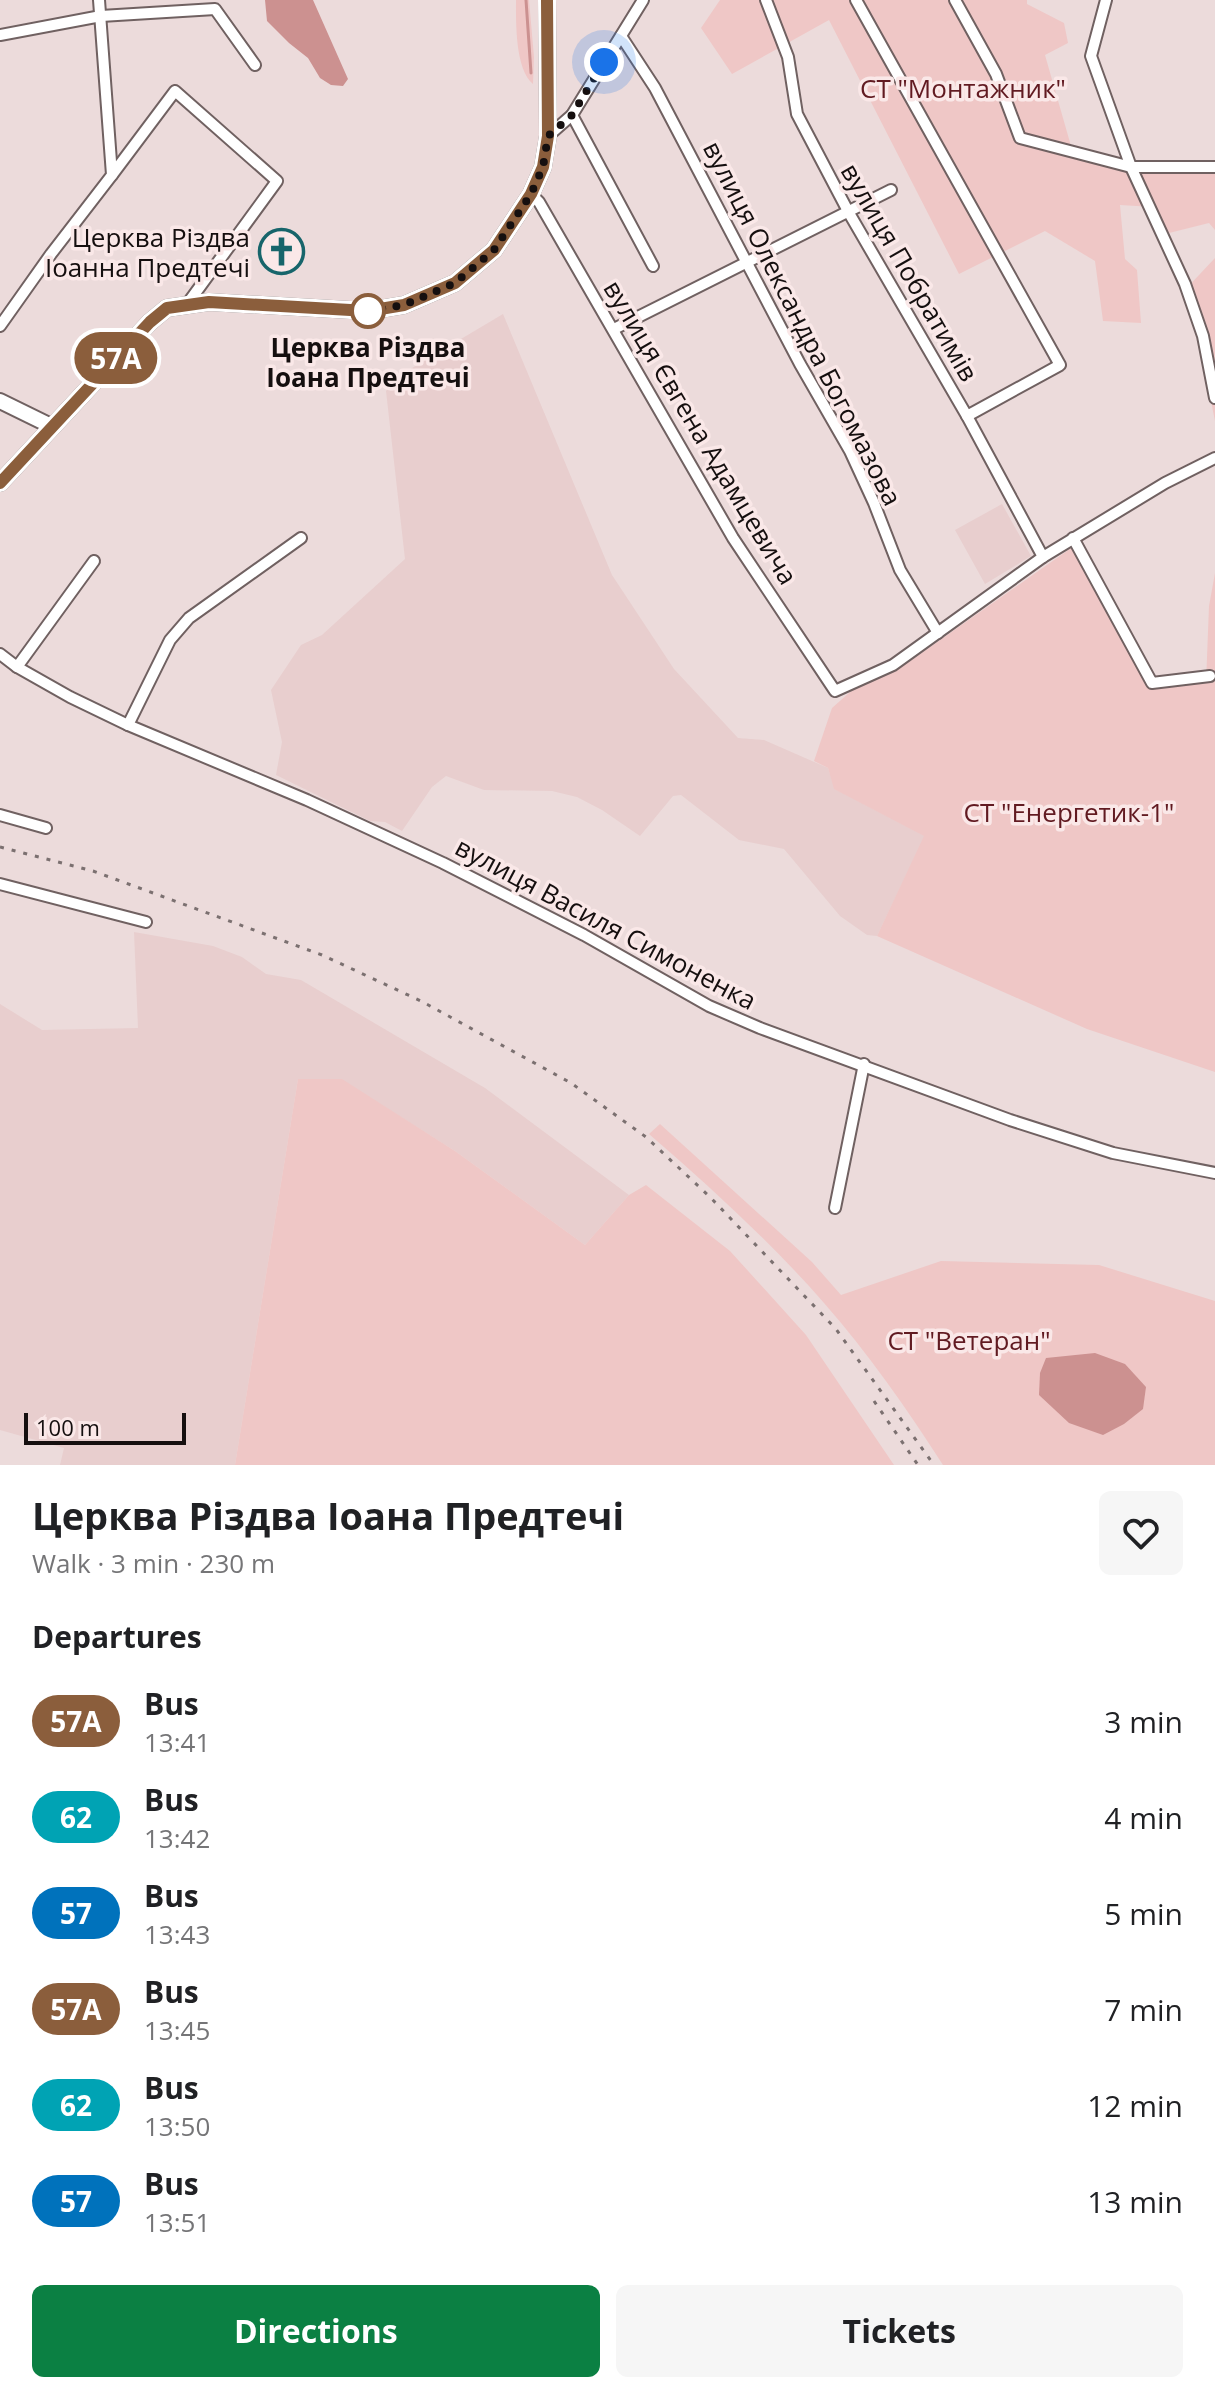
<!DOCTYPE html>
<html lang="en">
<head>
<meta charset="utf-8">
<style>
	:root { --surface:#fff; --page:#f6f6f6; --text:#202124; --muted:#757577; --accent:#0b8043 }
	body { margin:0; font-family:"Open Sans",sans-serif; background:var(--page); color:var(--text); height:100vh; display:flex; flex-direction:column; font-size:30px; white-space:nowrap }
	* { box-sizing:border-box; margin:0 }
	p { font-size:26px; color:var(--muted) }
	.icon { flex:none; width:44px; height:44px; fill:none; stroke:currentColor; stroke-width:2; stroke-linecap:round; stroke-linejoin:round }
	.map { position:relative; height:1465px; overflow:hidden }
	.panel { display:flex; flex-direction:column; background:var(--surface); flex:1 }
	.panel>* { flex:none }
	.badge { padding:0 16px; border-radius:26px; font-size:28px; line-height:52px }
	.scale { position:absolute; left:24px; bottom:20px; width:162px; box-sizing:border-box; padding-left:8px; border:4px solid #150f0f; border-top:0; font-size:22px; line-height:28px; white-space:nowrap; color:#150f0f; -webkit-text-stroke:6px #fae8e8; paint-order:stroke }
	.you { position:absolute; width:40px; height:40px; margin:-20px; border:6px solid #fff; border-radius:50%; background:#1a73e8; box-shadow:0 0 0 12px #1a73e833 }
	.map>.badge { position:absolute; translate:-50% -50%; box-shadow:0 0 0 4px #fff }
	h2 { padding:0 32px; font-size:30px; line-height:72px }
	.round { display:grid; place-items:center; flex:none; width:84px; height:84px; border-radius:12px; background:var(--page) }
	.headline { display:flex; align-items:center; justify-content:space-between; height:136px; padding:0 32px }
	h1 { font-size:38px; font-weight:700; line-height:60px }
	.cta { display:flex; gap:16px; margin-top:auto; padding:16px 32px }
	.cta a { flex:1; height:92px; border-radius:12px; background:var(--accent); color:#fff; font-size:32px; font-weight:700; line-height:92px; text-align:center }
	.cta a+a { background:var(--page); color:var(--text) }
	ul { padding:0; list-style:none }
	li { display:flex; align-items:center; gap:24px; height:96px; padding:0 32px }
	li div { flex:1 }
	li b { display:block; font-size:30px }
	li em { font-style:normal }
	li .badge { min-width:88px; font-weight:700; text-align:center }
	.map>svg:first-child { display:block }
</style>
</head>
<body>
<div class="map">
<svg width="1215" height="1465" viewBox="0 0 1215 1465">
	<rect width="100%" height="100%" fill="#ecdbdb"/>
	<g fill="#e8cece">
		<path d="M503 314 612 575 674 669 738 738 764 740 828 768 835 789 925 836 877 936 867 935 840 916 784 849 739 840 681 795 673 796 640 836 602 810 577 797 552 791 484 790 446 776 432 787 402 831 385 822 370 821 276 775 282 742 271 690 301 645 322 635 405 559 386 391 397 377Z"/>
		<path d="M1002 504 1031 556 985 584 955 530Z"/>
		<path d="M134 932 213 946 242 957 266 974 301 980 485 1088 629 1195 585 1245 455 1151 342 1080 298 1079 235 1465H60L64 1448 0 1430V1004L42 1030 138 1028Z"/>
	</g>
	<g fill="#efc7c6">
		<path d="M516 0H529L534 57 533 84C515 69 516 22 516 0Z"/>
		<path d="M720 0H1027V4L1064 23 1068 43 1045 55 1071 146 1085 160 1126 170H1215V230L1209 223 1169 233 1153 207 1120 205 1125 259 1137 270 1141 323 1103 321 1095 261 1045 231 959 274 829 20 732 74 701 28Z"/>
		<path d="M1215 258V421L1197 332 1184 291Z"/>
		<path d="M1074 546 1153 688 1206 683 1209 606 1215 573V1072L1087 1029 877 936 924 836 834 789 828 768 814 761 832 708 858 685 903 666Z"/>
		<path d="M298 1079H342L455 1151 585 1245 629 1195 646 1185 730 1251 806 1335 894 1465H235Z"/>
		<path d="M660 1124 812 1262 841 1295 941 1261 1099 1265 1215 1301V1465H943C907 1409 868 1353 824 1303 771 1242 710 1187 649 1134Z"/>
	</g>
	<g fill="#cc9190">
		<path d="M265 0H313L348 79 343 86 331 85 320 78 308 58 289 43 267 21Z"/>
		<path d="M1095 1353 1125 1364 1146 1387 1143 1409 1124 1424 1103 1435 1069 1423 1039 1395 1040 1373 1046 1358Z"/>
	</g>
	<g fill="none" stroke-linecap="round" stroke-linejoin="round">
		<path stroke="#cc9190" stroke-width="3" d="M526 0 531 73"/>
		<defs>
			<g id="minor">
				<path d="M766 0 788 57 797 114 849 213 967 416 1043 557"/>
				<path d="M856 0 1060 365 967 416"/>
				<path d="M955 0 996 74 1020 138 1131 167H1215"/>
				<path d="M1106 0 1091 56 1131 167 1185 284 1203 336 1215 398"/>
				<path d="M0 35 101 16 215 9 255 65"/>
				<path d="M621 36 655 88 800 364 850 451 874 503 900 570 938 633"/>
				<path d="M572 115 653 266"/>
				<path d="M548 136 572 115 643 0"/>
				<path d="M112 175 175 91 277 181 188 303"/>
				<path d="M531 194 539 202 733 538 835 691 893 665 1043 557 1165 483 1215 458"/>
				<path d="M0 326 51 254 112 175 99 0"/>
				<path d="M614 329 891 190"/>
				<path d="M1073 538 1152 683 1210 676"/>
				<path d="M0 654 17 667 70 697 128 725 307 800 443 863 584 935 709 1006 760 1028 1010 1120 1113 1153 1215 1173"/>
				<path d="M17 667 94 561"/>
				<path d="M128 725 170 640 189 618 301 538"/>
				<path d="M0 815 46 828"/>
				<path d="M0 884 146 922"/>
				<path d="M835 1208 864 1064"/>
			</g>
			<g id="major">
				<path d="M0 401 51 426"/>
				<path d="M0 483 150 322 167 308 209 302 368 311 404 305 455 283 494 250 531 194 543 167 548 136 547 0"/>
			</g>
		</defs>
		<use href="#minor" stroke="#706161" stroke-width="14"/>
		<use href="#major" stroke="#706161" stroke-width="18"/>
		<use href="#minor" stroke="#fff" stroke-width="10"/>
		<use href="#major" stroke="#fff" stroke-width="14"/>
		<g stroke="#7b7070" stroke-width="3" stroke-dasharray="4 8" stroke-linecap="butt">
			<path d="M0 847 93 871 322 955 421 1001 571 1083 646 1137 711 1198 836 1329 934 1465"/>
			<path d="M874 1401 918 1465"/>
		</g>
	</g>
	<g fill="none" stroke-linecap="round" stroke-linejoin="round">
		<defs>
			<path id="line" d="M0 483 150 322 167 308 209 302 368 311 404 305 455 283 494 250 531 194 543 167 548 136 547 0"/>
		</defs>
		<use href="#line" stroke="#fff" stroke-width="18"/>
		<use href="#line" stroke="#8b5e3c" stroke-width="12"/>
		<path stroke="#150f0f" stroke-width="8" stroke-dasharray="0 14.4" d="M368 311 404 305 455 283 494 250 531 194 543 167 548 136 572 115 604 62"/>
	</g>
	<defs>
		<symbol id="church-ring" viewBox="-11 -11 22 22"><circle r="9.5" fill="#fae8e8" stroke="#17656b" stroke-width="1.5"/><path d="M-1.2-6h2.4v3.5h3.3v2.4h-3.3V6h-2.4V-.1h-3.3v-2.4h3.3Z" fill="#17656b"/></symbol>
	</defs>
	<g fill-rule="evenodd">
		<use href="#church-ring" x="256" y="226" width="51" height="51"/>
	</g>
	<circle fill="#fff" stroke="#8b5e3c" stroke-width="4" cx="368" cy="311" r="16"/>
	<g text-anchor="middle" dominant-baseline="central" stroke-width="7" stroke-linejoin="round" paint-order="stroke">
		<g font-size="26" fill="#611a21" stroke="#fae8e8">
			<text x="963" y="88">СТ "Монтажник"</text>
			<text x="1069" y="812">СТ "Енергетик-1"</text>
			<text x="969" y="1340">СТ "Ветеран"</text>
		</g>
		<g font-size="26" fill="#150f0f" stroke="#fae8e8" text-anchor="end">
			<text x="250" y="237">Церква Різдва<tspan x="250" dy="30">Іоанна Предтечі</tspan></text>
		</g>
		<g font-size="26" fill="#150f0f" stroke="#fae8e8">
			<text transform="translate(910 272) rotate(60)">вулиця Побратимів</text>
			<text transform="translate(803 323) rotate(63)">вулиця Олександра Богомазова</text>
			<text transform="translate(701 432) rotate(59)">вулиця Євгена Адамцевича</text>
			<text transform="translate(606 923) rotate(28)">вулиця Василя Симоненка</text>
		</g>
		<g font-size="26" font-weight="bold" fill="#150f0f" stroke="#fae8e8">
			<text x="368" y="347">Церква Різдва<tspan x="368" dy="30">Іоана Предтечі</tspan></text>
		</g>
	</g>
</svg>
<div class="scale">100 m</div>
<div class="you" style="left:604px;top:62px"></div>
<b class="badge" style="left:116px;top:358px;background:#8b5e3c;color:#fff">57А</b>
</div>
<section class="panel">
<div class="headline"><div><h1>Церква Різдва Іоана Предтечі</h1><p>Walk · 3 min · 230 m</p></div><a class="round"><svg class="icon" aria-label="heart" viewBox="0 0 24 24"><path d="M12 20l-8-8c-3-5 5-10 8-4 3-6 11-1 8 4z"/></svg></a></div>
<h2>Departures</h2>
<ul>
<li><span class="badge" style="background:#8b5e3c;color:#fff">57А</span><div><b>Bus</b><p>13:41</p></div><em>3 min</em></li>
<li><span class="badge" style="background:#00a3b4;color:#fff">62</span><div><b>Bus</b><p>13:42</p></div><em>4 min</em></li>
<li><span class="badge" style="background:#0072bc;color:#fff">57</span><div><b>Bus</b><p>13:43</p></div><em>5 min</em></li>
<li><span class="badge" style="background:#8b5e3c;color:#fff">57А</span><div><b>Bus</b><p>13:45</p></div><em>7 min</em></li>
<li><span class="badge" style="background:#00a3b4;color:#fff">62</span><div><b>Bus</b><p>13:50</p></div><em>12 min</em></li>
<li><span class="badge" style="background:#0072bc;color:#fff">57</span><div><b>Bus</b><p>13:51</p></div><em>13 min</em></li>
</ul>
<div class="cta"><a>Directions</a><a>Tickets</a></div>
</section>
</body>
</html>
